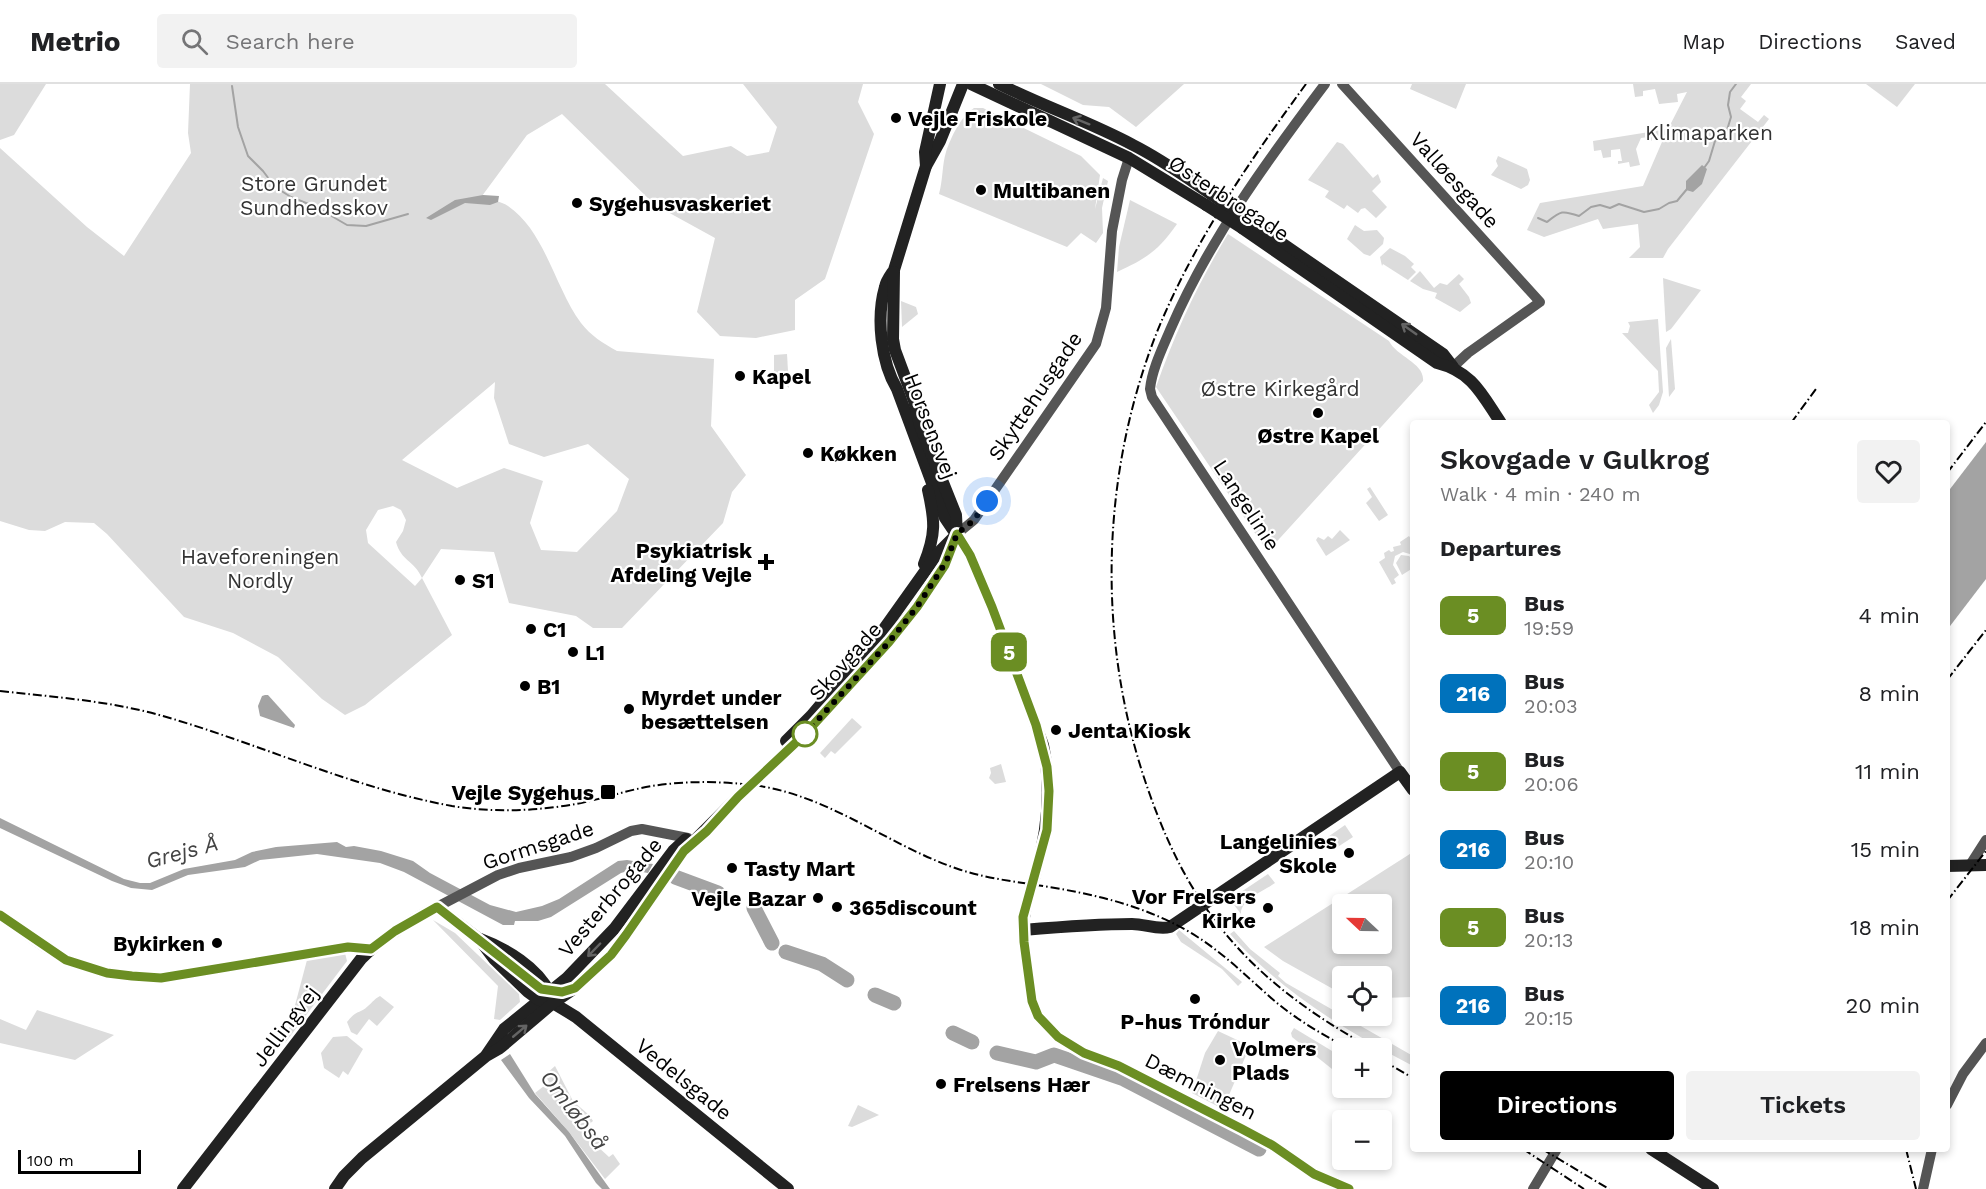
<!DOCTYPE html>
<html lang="en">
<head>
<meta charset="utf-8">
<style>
	:root { --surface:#fff; --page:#f2f2f2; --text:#202124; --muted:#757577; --line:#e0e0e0; --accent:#000 }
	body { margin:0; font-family:"Work Sans",sans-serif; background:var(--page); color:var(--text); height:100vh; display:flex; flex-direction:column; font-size:22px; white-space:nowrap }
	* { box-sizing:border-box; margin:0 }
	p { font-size:20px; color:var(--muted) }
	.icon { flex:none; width:33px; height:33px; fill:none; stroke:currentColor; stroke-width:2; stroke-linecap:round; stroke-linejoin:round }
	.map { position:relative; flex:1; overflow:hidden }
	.details { position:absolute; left:1410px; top:336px; width:540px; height:732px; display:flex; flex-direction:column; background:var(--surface); border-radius:6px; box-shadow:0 3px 9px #0003 }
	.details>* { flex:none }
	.badge { padding:0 12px; border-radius:9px; font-size:21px; line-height:39px }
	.needle { width:39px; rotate:292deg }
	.tools { position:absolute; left:1332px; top:810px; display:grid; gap:12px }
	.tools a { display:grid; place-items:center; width:60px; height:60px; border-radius:6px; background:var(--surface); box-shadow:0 3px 9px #0003; font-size:30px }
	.scale { position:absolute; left:18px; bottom:15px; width:123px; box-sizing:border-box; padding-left:6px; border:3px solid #000; border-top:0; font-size:16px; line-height:21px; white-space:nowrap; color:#000; -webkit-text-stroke:4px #fff; paint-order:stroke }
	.you { position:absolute; width:30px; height:30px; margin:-15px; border:4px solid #fff; border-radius:50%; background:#1a73e8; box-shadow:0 0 0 9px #1a73e833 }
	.map>.badge { position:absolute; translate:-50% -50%; box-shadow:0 0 0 3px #fff }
	h2 { padding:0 30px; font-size:22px; line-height:54px }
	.round { display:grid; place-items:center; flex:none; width:63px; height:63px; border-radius:6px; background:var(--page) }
	.headline { display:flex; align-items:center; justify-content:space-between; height:102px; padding:0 30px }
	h1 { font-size:28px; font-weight:600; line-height:45px }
	.action { display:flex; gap:12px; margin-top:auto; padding:12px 30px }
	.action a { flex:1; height:69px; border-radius:6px; background:var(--accent); color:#fff; font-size:24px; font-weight:600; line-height:69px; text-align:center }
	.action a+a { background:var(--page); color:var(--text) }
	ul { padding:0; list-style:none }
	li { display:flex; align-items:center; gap:18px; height:78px; padding:0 30px }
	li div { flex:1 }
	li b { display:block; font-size:22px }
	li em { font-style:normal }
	li .badge { min-width:66px; font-weight:700; text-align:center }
	header { display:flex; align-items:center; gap:36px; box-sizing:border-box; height:84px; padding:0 30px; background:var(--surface); border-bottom:2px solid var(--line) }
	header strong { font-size:28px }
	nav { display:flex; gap:33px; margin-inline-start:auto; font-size:21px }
	.search { width:420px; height:54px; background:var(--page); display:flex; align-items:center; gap:15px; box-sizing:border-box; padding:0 21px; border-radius:6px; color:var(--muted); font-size:22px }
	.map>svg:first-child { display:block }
</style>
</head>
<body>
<header>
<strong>Metrio</strong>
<div class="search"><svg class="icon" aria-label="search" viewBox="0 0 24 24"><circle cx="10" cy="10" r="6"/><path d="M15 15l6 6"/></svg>Search here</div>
<nav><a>Map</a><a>Directions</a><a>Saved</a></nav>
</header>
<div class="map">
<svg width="1986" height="1105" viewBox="0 0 1986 1105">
	<rect width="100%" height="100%" fill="#fff"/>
	<g fill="#dcdcdc" fill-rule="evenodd">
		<path d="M0 0H46L14 51 0 56Z"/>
		<path d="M190 0H605L683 72 731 62 747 72 769 68 777 43 743 0H863L858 18 874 50 825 195 795 216V246L756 254 720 252 697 228 715 154 655 121 562 30 527 51 482 112C490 116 501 117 508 122 545 147 555 204 581 239 590 251 604 260 617 267L714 275 711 342 746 391 732 408 723 439 622 544H593L576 532 509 519 494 468 441 465 422 494 452 551 365 621 345 631 322 615 278 573 233 549 184 533 107 450 94 439 65 438 45 447 29 446 0 437V64L87 143 124 172 191 69 188 49ZM495 298 494 314 509 360 544 373 588 360 629 395 617 427 577 468 541 466 530 439 543 397 504 384 457 404 402 376ZM393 422 401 426 406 436 403 447 396 458C401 477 414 476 422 494L415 502 368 459 366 446 378 426Z"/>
		<path d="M1041 0H1184L1136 43 1109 23 1083 21Z"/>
		<path d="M1412 0H1466L1456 25 1410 5Z"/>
		<path d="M1633 0H1751L1741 13 1746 17 1740 25 1758 38 1764 31 1769 35 1668 165 1663 174H1629L1640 163 1638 140 1603 145 1598 135 1544 153 1527 146 1540 119 1643 102 1665 51 1652 53V57L1648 53 1641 54 1636 65 1640 81 1630 83 1629 78 1618 80V77H1622L1620 65 1611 66V73L1603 74 1601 66 1594 67 1593 57 1668 45 1687 8 1677 10 1678 18 1659 20 1655 5 1643 7V12L1635 13Z"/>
		<path d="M1866 0H1915L1897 23Z"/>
		<path d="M974 24H983L1081 72 1100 91 1095 125 1103 94 1108 97 1102 124 1103 149 1096 159 1081 149 1067 163 939 110C943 96 942 81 946 68 951 53 961 32 974 24Z"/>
		<path d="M1337 58 1343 60 1373 94 1378 90 1381 98 1372 107 1387 123 1376 134 1365 124 1361 125 1358 129 1347 121 1344 125 1325 113 1329 107 1308 96Z"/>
		<path d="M1498 72 1527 85 1530 96 1528 101 1521 105 1491 91 1498 82 1496 77Z"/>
		<path d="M1130 116 1177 140C1158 167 1147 174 1117 188L1119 163Z"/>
		<path d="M1355 141 1364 147 1377 146 1384 154 1383 160 1370 172 1364 170 1347 155Z"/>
		<path d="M1228 150 1389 257C1397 273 1425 279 1423 297L1270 465 1265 464 1156 303C1176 247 1197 201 1228 150Z"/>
		<path d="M1390 164 1405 172 1414 180 1411 183 1416 188 1408 196 1383 180 1382 182 1380 173Z"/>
		<path d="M1420 187 1434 204 1440 199 1447 201 1459 190 1464 195 1459 200 1469 213 1471 219 1460 228 1435 214 1437 209 1423 205 1410 197Z"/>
		<path d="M1663 194 1701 206 1671 245 1666 248Z"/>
		<path d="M901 217 916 223 918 230 902 243Z"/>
		<path d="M1658 235 1663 308 1659 321 1653 329 1649 321 1659 308 1658 287 1622 249H1628L1630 242 1628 238Z"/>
		<path d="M1671 255 1675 305 1669 313 1666 264Z"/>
		<path d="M787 270 789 304 774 290V271Z"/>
		<path d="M1370 403 1388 431 1379 437 1366 419 1372 413 1367 405Z"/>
		<path d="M1340 446 1350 456 1326 472 1316 456 1318 453 1324 456 1328 452 1332 455Z"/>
		<path d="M1409 452 1413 458V471L1403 468 1395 472 1393 481 1399 491 1394 495 1396 499 1392 501 1379 478 1385 474 1384 469 1389 466 1391 468 1394 467 1393 463 1401 461 1400 458Z"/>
		<path d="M1401 471 1409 472 1413 476V484L1402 491 1396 479Z"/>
		<path d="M852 634 862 643 835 670 831 667 825 674 820 669Z"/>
		<path d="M1001 680 1006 698 995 700 989 694 991 689 990 684Z"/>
		<path d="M1345 741 1353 753 1333 766 1325 755Z"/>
		<path d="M1413 768V913L1382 914V892H1342V910L1283 877 1264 863ZM1342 820H1382V860H1342Z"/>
		<path d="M1268 790 1275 799C1264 807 1240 816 1241 830L1231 817 1232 814Z"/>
		<path d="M433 836 455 849 519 910 520 918 500 936 494 935 498 902Z"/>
		<path d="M1179 846 1242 898 1238 902 1222 885 1181 858 1176 850Z"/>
		<path d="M1234 847 1250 865 1280 889 1278 892 1286 899 1413 972V982C1346 947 1281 908 1230 850Z"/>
		<path d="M345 869 347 877 285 959 307 876Z"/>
		<path d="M380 912 394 923 377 942 369 935 357 951 351 948 347 938C357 925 360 930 368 922 373 918 374 915 380 912Z"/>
		<path d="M37 926 114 951 75 976 0 959V935L26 946Z"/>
		<path d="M1294 944 1342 973V993L1292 953 1291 949Z"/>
		<path d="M1218 947 1250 962 1223 1025 1192 1009 1205 969Z"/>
		<path d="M347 952 363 965 348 991 343 987 339 994 324 984 321 969 333 953Z"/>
		<path d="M555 982 573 1017 589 1031 593 1037 588 1041 590 1047 595 1045 600 1058 597 1062 609 1073 613 1070 620 1080 605 1095 569 1048 535 1009 549 998 545 991Z"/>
		<path d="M858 1021 879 1031 852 1043 848 1042Z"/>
	</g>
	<g fill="#a3a3a3">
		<path d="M1702 81 1707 85 1702 100 1693 108 1686 106V97Z"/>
		<path d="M483 111 499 112 498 118 490 121 465 119 431 136 426 134 455 116Z"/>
		<path d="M1986 358V495L1947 546V409Z"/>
		<path d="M265 611H268L295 641 294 644 260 632 258 622 262 612Z"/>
		<path d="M0 734 124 795 140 799H150L184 785 235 776 252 768 276 763 337 758 346 763 354 762 381 767 413 777 430 789 490 821 516 828 542 822 559 815 618 777 627 776 653 780 648 789 631 786 621 789 551 833 538 837H515L514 841H503L404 788 380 779 317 770 260 776 245 783 188 791 152 806 131 804 112 797 0 744Z"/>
		<path d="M510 970 535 1010 569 1048 610 1105H602L596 1099 565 1052 529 1014 501 976Z"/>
	</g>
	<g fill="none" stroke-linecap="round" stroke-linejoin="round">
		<g stroke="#a3a3a3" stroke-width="2">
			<path d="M232 2 238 43 248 72 263 87 275 103 291 113 316 123 347 141 366 142 408 130"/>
			<path d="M1704 84 1709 77 1715 57 1727 46 1731 33 1728 21 1730 8 1736 0"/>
			<path d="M1538 134 1547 138C1561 127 1562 126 1579 132L1591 123 1600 121 1610 124 1619 120 1644 128 1659 125 1669 119 1677 117 1687 105"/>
		</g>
		<g stroke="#a3a3a3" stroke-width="15">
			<path d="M675 793 718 809"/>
			<path d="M754 824 772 859"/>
			<path d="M786 868 822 880 847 896"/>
			<path d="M875 911 894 919"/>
			<path d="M953 949 972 958"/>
			<path d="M997 969 1036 978 1054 971 1124 995 1259 1065"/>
		</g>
		<g stroke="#555" stroke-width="10">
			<path d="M1325 0C1267 77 1209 156 1171 244 1163 263 1152 285 1150 305L1152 313 1400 688"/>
			<path d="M1342 0 1540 218 1468 269 1453 283"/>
			<path d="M957 450 974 436 1096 260 1106 224 1112 147 1122 96 1129 74"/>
			<path d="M1970 781 1986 756"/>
			<path d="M437 823 498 791 519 784 571 773 596 764 631 747 642 745 688 754"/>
			<path d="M0 831C21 846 42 864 65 875 95 890 129 892 161 894L348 863 371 865"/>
			<path d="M1023 846 1032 917 1038 932 1058 953 1085 969 1125 985 1272 1061 1304 1084 1349 1105"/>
			<path d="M1947 1021 1963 990 1986 959"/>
			<path d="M1533 1105 1557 1065"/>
			<path d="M1923 1105 1932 1065"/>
		</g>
		<g stroke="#222" stroke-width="12">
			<path d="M963 0 940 57 926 82 894 186C890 192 886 197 885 203 876 234 881 278 897 305L945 434 970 471 992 523 1043 661C1052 704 1048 745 1036 787 1031 807 1023 825 1023 846 1059 843 1096 840 1132 840 1145 840 1157 846 1170 843L1400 688 1413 706"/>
			<path d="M971 0 1129 74 1206 121"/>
			<path d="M999 0C1043 22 1090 38 1133 61 1161 75 1186 93 1211 110"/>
			<path d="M926 82 925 68 940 0"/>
			<path d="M1248 136 1443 270 1453 283"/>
			<path d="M1242 144 1437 279C1473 288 1482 311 1501 339"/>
			<path d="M924 480C936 450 935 437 928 406"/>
			<path d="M786 657 811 632 881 549 938 469 954 453"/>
			<path d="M1947 782 1986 781"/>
			<path d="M480 855C507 865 537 883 550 909"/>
			<path d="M512 882 541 905 556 908"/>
			<path d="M487 970 504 945 567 894 614 845 673 767 686 755"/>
			<path d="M1651 1065 1713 1105"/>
			<path d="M183 1105 361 875C383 853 410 837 437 823L479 855 494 875 528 908 539 916 553 919 576 933 788 1105"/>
			<path d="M335 1105 344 1092 362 1074 486 972 500 964 553 919 575 904 611 871 626 851 684 767 738 713 805 650 849 602 917 523 946 478 957 450 956 431 920 341 914 317 895 266 893 255 894 188"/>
		</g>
		<g stroke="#000" stroke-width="2" stroke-dasharray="9 3 1.5 3" stroke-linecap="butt">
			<path d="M1306 0C1248 79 1191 162 1155 253 1099 399 1097 564 1150 711 1166 756 1187 801 1217 839 1258 893 1312 931 1371 964"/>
			<path d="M1791 339 1816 305"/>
			<path d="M1947 389 1986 338"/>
			<path d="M1947 596 1986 546"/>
			<path d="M0 607C55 613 110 617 163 632 260 660 353 704 452 722 494 729 540 727 581 719 605 714 628 706 652 702 684 697 719 697 752 701 828 710 887 761 958 785 988 795 1018 798 1049 803 1098 811 1143 822 1186 846 1218 864 1243 889 1270 913 1294 934 1321 950 1348 964"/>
			<path d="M1947 817 1986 767"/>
			<path d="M1382 976 1413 994"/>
			<path d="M1523 1065 1584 1105"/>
			<path d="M1542 1065 1609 1105"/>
			<path d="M1906 1065 1916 1105"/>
		</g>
		<g stroke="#222" stroke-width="12">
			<path d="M1211 110 1248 136"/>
			<path d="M1206 121 1242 144"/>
		</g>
	</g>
	<defs><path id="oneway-shaft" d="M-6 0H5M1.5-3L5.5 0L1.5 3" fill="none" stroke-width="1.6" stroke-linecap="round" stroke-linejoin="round" transform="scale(1.5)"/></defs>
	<g stroke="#646464">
		<use href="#oneway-shaft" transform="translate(1081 37) rotate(-158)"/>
		<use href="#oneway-shaft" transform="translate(1409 245) rotate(-145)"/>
		<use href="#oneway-shaft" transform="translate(594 866) rotate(134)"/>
		<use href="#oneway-shaft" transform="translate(520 947) rotate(-40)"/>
	</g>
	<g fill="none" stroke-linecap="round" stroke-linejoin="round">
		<defs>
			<path id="line" d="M0 831 66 876 107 889 132 892 161 894 348 863 371 865 395 847 437 823 541 905 562 908 575 904 611 871 626 851 684 767 707 747 738 713 805 650 889 558 917 523 945 481 957 450 970 471 992 523 1036 641 1047 683 1049 707 1047 746 1023 833 1024 858 1032 917 1038 932 1058 953 1084 969 1119 982 1242 1045 1272 1061 1314 1090 1349 1105"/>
		</defs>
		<use href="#line" stroke="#fff" stroke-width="14"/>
		<use href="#line" stroke="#6b8e23" stroke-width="9"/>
		<path stroke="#000" stroke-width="6" stroke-dasharray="0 10.8" d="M805 650 889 558 917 523 946 478 957 450 974 436 987 417"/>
	</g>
	<g fill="#000" stroke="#fff" stroke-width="2">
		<circle cx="896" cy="34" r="6"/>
		<circle cx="981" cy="106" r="6"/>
		<circle cx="577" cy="119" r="6"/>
		<circle cx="740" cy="292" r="6"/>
		<circle cx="1318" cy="329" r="6"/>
		<circle cx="808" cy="369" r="6"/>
		<path d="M763 469h6v6h6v6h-6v6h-6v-6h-6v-6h6z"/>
		<circle cx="460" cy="496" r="6"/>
		<circle cx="531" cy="545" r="6"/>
		<circle cx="573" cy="568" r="6"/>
		<circle cx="525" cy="602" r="6"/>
		<circle cx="629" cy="625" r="6"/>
		<circle cx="1056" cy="646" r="6"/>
		<rect x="600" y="700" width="16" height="16" rx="3"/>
		<circle cx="1349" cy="769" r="6"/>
		<circle cx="732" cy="784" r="6"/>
		<circle cx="818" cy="814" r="6"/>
		<circle cx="837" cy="823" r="6"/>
		<circle cx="1268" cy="824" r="6"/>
		<circle cx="217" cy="859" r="6"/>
		<circle cx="1195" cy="915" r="6"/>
		<circle cx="1220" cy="976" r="6"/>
		<circle cx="941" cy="1000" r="6"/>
	</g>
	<circle fill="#fff" stroke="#6b8e23" stroke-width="3" cx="805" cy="650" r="12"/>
	<g text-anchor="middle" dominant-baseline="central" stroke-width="4.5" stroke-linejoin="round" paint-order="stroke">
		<g font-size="21" font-weight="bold" fill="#000" stroke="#fff" text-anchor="start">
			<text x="908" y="34">Vejle Friskole</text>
			<text x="993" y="106">Multibanen</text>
			<text x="589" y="119">Sygehusvaskeriet</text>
			<text x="752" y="292">Kapel</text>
			<text x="1318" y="351" text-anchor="middle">Østre Kapel</text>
			<text x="820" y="369">Køkken</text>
			<text x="752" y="466" text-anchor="end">Psykiatrisk<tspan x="752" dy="24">Afdeling Vejle</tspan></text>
			<text x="472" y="496">S1</text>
			<text x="543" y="545">C1</text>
			<text x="585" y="568">L1</text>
			<text x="537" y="602">B1</text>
			<text x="641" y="613">Myrdet under<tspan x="641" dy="24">besættelsen</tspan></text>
			<text x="1068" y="646">Jenta Kiosk</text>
			<text x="594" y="708" text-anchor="end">Vejle Sygehus</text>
			<text x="1337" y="757" text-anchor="end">Langelinies<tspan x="1337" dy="24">Skole</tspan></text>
			<text x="744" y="784">Tasty Mart</text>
			<text x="1256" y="812" text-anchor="end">Vor Frelsers<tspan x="1256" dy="24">Kirke</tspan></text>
			<text x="806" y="814" text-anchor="end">Vejle Bazar</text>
			<text x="849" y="823">365discount</text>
			<text x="205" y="859" text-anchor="end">Bykirken</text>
			<text x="1195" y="937" text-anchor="middle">P-hus Tróndur</text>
			<text x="1232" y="964">Volmers<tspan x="1232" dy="24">Plads</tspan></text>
			<text x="953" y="1000">Frelsens Hær</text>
		</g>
		<g font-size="21" fill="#333" stroke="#fff">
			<text x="1709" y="48">Klimaparken</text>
			<text x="314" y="99">Store Grundet<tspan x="314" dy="24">Sundhedsskov</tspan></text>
			<text x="1280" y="304">Østre Kirkegård</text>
			<text x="260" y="472">Haveforeningen<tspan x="260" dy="24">Nordly</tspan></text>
		</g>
		<g font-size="21" fill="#000" stroke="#fff">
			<text transform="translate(1455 96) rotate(48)">Valløesgade</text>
			<text transform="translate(1229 114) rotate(33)">Østerbrogade</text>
			<text transform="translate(1035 312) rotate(-56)">Skyttehusgade</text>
			<text transform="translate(931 342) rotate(69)">Horsensvej</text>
			<text transform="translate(1247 421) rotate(57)">Langelinie</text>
			<text transform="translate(845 577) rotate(-48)">Skovgade</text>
			<text transform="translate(538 761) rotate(-18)">Gormsgade</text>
			<text transform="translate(610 813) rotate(-50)">Vesterbrogade</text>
			<text transform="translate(285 942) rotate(-53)">Jellingvej</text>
			<text transform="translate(684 995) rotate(39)">Vedelsgade</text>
			<text transform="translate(1201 1002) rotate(27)">Dæmningen</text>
		</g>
		<g font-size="22" font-style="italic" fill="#444" stroke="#fff">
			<text transform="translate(182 768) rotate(-15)">Grejs Å</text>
			<text transform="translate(574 1026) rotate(52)">Omløbså</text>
		</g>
	</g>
</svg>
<div class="tools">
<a><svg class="needle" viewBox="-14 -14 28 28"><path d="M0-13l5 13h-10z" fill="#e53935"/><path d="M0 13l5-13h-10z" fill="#757577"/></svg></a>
<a><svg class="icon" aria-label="locate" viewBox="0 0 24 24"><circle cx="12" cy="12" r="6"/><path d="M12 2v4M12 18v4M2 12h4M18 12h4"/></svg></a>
<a>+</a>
<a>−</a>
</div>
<div class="scale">100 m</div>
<div class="you" style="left:987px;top:417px"></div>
<b class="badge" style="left:1009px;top:568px;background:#6b8e23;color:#fff">5</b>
<section class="details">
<div class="headline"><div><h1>Skovgade v Gulkrog</h1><p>Walk · 4 min · 240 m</p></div><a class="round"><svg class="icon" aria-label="heart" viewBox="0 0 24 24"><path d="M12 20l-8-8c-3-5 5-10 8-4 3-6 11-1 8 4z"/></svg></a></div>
<h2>Departures</h2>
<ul>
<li><span class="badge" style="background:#6b8e23;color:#fff">5</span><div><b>Bus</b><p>19:59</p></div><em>4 min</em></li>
<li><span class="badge" style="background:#0072bc;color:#fff">216</span><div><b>Bus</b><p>20:03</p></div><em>8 min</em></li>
<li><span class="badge" style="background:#6b8e23;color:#fff">5</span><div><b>Bus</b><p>20:06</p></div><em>11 min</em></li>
<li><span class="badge" style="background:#0072bc;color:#fff">216</span><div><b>Bus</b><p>20:10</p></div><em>15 min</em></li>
<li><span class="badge" style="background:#6b8e23;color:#fff">5</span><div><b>Bus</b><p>20:13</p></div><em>18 min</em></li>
<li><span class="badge" style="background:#0072bc;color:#fff">216</span><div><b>Bus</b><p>20:15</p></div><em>20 min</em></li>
</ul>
<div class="action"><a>Directions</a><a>Tickets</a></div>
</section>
</div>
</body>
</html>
